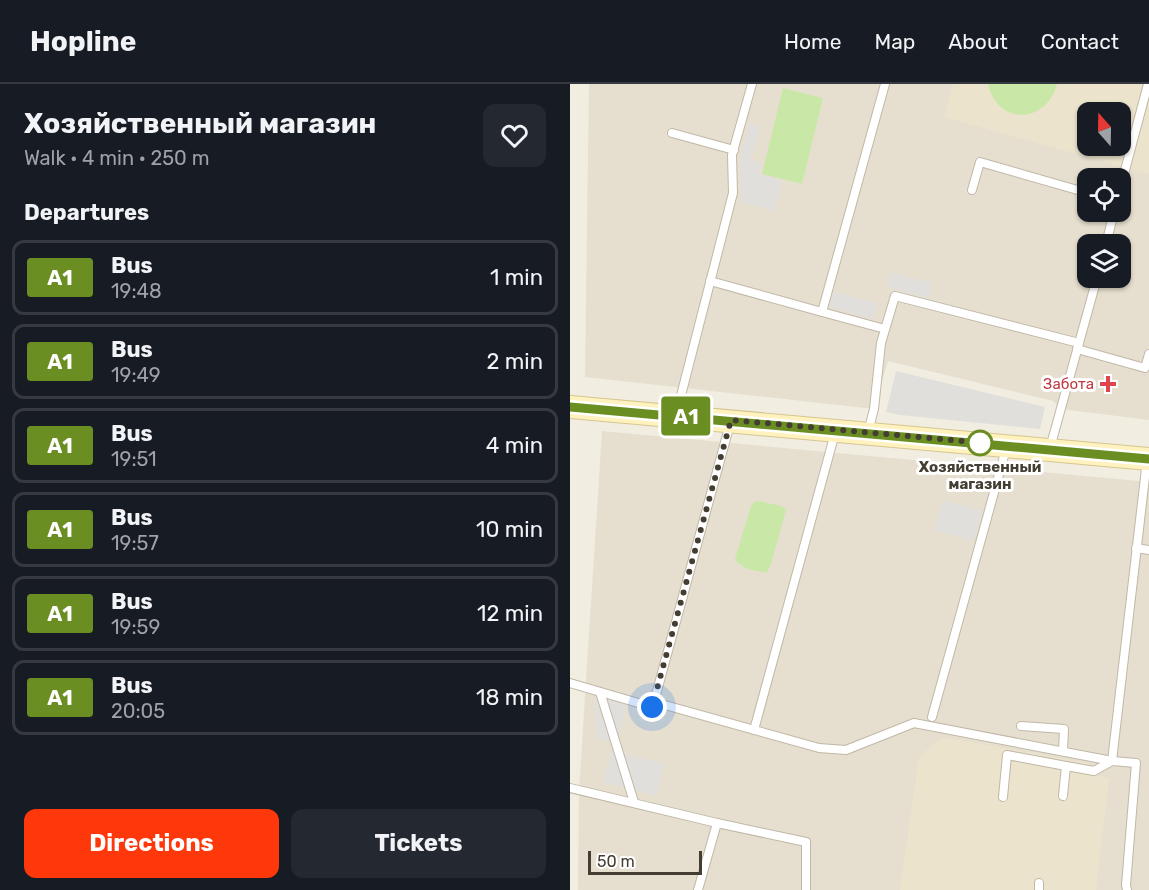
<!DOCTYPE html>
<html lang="en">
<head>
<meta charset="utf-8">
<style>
	:root { --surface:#171b24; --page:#242831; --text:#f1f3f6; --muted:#9ea1a6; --line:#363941; --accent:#ff380b }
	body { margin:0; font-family:Rubik,sans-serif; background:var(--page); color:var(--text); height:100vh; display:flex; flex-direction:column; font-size:22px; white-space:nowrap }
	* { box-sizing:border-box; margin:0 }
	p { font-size:20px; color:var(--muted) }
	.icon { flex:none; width:33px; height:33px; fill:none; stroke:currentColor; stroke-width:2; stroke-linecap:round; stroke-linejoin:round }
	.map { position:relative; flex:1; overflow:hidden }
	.sheet { display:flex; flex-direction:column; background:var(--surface); width:570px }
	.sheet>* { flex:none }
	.badge { padding:0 12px; border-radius:4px; font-size:21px; line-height:39px }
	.needle { width:39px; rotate:340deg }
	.controls { position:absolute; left:507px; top:18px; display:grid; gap:12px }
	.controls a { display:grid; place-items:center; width:54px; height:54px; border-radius:12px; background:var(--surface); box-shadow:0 2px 4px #0004; font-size:30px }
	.scale { position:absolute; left:18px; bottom:15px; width:114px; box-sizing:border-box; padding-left:6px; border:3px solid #433d32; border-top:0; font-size:16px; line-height:21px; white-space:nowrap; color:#433d32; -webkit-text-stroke:4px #fff; paint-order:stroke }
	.you { position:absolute; width:30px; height:30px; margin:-15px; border:4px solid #fff; border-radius:50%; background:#1a73e8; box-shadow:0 0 0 9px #1a73e833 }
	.map>.badge { position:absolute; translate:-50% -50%; box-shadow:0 0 0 3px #fff }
	h2 { padding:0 24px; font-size:22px; line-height:54px }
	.round { display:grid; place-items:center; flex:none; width:63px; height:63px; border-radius:12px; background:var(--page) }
	.headline { display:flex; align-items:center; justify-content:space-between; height:102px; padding:0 24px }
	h1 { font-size:28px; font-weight:700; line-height:45px }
	.primary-button { display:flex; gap:12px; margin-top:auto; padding:12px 24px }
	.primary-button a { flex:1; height:69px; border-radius:12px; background:var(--accent); color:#fff; font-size:24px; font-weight:700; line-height:69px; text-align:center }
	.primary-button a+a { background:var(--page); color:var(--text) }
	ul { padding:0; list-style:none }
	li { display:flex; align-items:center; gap:18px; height:75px; margin:0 12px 9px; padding:0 12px; border:3px solid var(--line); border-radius:12px }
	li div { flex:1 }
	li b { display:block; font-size:22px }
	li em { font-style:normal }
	li .badge { min-width:66px; font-weight:700; text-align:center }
	header { display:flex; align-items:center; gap:36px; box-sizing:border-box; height:84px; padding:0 30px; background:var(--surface); border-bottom:2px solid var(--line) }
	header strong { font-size:28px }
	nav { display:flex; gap:33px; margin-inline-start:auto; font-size:21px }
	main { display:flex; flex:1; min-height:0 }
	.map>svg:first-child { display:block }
</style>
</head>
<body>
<header>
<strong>Hopline</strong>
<nav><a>Home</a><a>Map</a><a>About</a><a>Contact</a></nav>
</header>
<main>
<section class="sheet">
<div class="headline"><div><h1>Хозяйственный магазин</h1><p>Walk · 4 min · 250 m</p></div><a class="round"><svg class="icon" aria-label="heart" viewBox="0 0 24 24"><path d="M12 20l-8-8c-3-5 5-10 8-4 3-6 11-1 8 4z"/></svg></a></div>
<h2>Departures</h2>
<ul>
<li><span class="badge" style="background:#6b8e23;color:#fff">А1</span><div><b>Bus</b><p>19:48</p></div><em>1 min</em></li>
<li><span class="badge" style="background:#6b8e23;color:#fff">А1</span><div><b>Bus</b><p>19:49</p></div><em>2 min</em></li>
<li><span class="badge" style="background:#6b8e23;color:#fff">А1</span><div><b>Bus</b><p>19:51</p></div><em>4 min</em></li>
<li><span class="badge" style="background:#6b8e23;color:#fff">А1</span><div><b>Bus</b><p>19:57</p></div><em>10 min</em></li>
<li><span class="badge" style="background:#6b8e23;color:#fff">А1</span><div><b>Bus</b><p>19:59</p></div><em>12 min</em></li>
<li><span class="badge" style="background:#6b8e23;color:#fff">А1</span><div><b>Bus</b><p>20:05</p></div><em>18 min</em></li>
</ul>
<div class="primary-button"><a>Directions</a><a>Tickets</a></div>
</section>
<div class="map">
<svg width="579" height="806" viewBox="0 0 579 806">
	<rect width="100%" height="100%" fill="#f1ede1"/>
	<g fill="#e6dfcf" fill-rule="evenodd">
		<path d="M19 0H579V336L491 325 483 317 318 277 304 325 15 293ZM518 28H550V62H518ZM518 94H550V128H518ZM518 160H550V194H518Z"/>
		<path d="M32 347 579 398V806H8L9 706Z"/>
	</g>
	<g fill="#ebe3cb" fill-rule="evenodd">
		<path d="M383 0H579V90L374 33ZM518 28H550V62H518Z"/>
		<path d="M372 653 517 679 528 692 539 694 526 806H330L349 673Z"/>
	</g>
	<g fill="#c9e8a8">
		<path d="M418 0H487C476 41 427 41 418 0Z"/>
		<path d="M213 4 253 14 232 100 192 90Z"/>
		<path d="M189 417 211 422 216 426 200 483 197 488C187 488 169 484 165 475L181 422 184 418Z"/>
	</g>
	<g fill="#e1dfdb">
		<path d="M179 40 190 43 181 75 192 79 189 90 212 96 205 127 171 118 170 73Z"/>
		<path d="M320 188 362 199 358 214 316 203Z"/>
		<path d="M263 208 307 219 303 235 259 223Z"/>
		<path d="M326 287 475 323 470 345 330 331 316 328Z"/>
		<path d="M373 416 412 427 403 457 364 446Z"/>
		<path d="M25 612 57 621 47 660 26 653Z"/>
		<path d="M42 666 94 680 86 712 33 698Z"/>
	</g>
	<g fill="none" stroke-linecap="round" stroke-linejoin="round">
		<defs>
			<g id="lane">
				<path d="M102 49 164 66"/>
				<path d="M550 105 578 0"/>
				<path d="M402 106 410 78 518 109"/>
				<path d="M536 160 544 128"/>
				<path d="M140 197 252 228"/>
				<path d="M315 245 252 228 315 0"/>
				<path d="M507 265 575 284 579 270"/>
				<path d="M106 331 163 109 162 71 182 0"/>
				<path d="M298 348 304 325 311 259 325 212 509 259"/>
				<path d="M480 364 527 194"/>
				<path d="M566 464 579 466"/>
				<path d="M0 599 82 623 84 618 249 664 276 666 344 639 542 677 566 679 556 801 557 806"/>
				<path d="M30 608 64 718"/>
				<path d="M84 618 160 340"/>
				<path d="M362 633 436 365"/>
				<path d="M451 642 494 645 493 667"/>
				<path d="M184 646 265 349"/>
				<path d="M542 677 577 376"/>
				<path d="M0 704 147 739 236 758V806"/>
				<path d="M493 712 496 682 524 687 542 677"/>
				<path d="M433 713 437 671 496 682"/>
				<path d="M128 806 147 739"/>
				<path d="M469 806V799"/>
			</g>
			<path id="secondary" d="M0 323 579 375"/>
		</defs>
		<use href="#lane" stroke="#c0b8a7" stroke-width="10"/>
		<use href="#secondary" stroke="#d6c691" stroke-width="24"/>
		<use href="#lane" stroke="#fff" stroke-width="8"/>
		<use href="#secondary" stroke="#fff2be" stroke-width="22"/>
	</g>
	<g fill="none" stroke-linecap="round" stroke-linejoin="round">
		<defs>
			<path id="line" d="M0 323 579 375"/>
		</defs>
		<use href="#line" stroke="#fff" stroke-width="14"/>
		<use href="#line" stroke="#6b8e23" stroke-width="9"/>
		<path stroke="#433d32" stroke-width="6" stroke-dasharray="0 10.8" d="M82 623 161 336 414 359H410"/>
	</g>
	<path fill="#e0444e" stroke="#fff" stroke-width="2" d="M535 291h6v6h6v6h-6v6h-6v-6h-6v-6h6z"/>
	<circle fill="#fff" stroke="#6b8e23" stroke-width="3" cx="410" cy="359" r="12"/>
	<g text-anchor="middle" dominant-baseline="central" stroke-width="6" stroke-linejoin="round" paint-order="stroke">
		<g font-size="15" fill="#be3a42" stroke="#fff" text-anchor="end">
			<text x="524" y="300">Забота</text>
		</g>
		<g font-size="15" font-weight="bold" fill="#433d32" stroke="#fff">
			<text x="410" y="383">Хозяйственный<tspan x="410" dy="17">магазин</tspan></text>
		</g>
	</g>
</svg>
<div class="controls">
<a><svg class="needle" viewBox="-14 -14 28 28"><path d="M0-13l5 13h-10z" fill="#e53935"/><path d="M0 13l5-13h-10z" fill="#9ea1a6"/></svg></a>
<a><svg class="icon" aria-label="locate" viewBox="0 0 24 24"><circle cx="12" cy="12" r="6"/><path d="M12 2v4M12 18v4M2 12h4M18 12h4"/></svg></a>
<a><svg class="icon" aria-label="layers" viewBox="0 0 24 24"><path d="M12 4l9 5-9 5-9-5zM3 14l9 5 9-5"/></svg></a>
</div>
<div class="scale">50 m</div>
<div class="you" style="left:82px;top:623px"></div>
<b class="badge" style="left:116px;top:332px;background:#6b8e23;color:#fff">А1</b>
</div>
</main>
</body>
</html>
